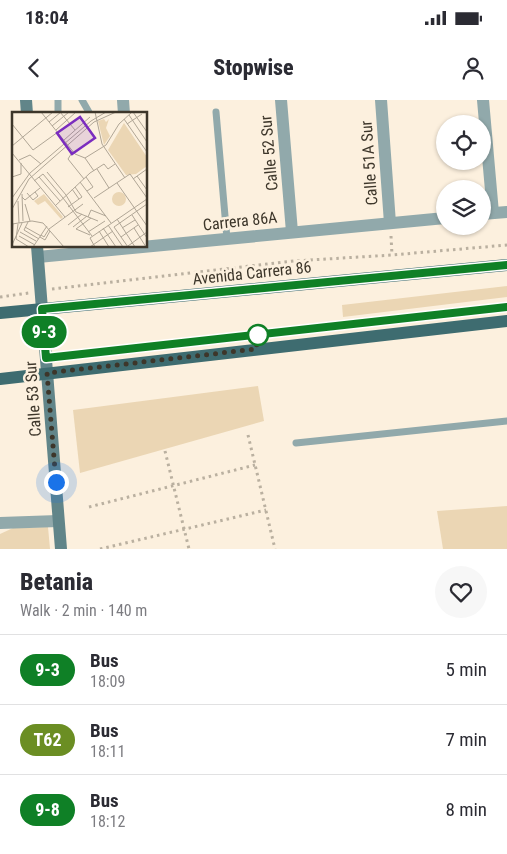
<!DOCTYPE html>
<html lang="en">
<head>
<meta charset="utf-8">
<style>
	:root { --surface:#fff; --page:#f7f7f7; --text:#2b2b33; --muted:#7c7c81; --line:#e1e1e2 }
	body { margin:0; font-family:"Roboto Condensed",sans-serif; background:var(--page); color:var(--text); height:100vh; display:flex; flex-direction:column; font-size:19px; white-space:nowrap }
	* { box-sizing:border-box; margin:0 }
	p { font-size:16px; color:var(--muted) }
	.icon { flex:none; width:28px; height:28px; fill:none; stroke:currentColor; stroke-width:2; stroke-linecap:round; stroke-linejoin:round }
	.map { position:relative; height:449px; overflow:hidden }
	.panel { display:flex; flex-direction:column; background:var(--surface); flex:1 }
	.panel>* { flex:none }
	.badge { padding:0 10px; border-radius:16px; font-size:18px; line-height:32px }
	.controls { position:absolute; left:436px; top:15px; display:grid; gap:10px }
	.controls a { display:grid; place-items:center; width:55px; height:55px; border-radius:50%; background:var(--surface); box-shadow:0 1px 4px #0004; font-size:25px }
	.you { position:absolute; width:25px; height:25px; margin:-12px; border:4px solid #fff; border-radius:50%; background:#1a73e8; box-shadow:0 0 0 8px #1a73e833 }
	.map>.badge { position:absolute; translate:-50% -50%; box-shadow:0 0 0 2px #fff }
	.round { display:grid; place-items:center; flex:none; width:52px; height:52px; border-radius:26px; background:var(--page) }
	.summary { display:flex; align-items:center; justify-content:space-between; height:85px; padding:0 20px }
	h1 { font-size:24px; font-weight:800; line-height:38px }
	ul { padding:0; list-style:none }
	li { display:flex; align-items:center; gap:15px; height:70px; padding:0 20px; border-top:1px solid var(--line) }
	li div { flex:1 }
	li b { display:block; font-size:19px }
	li em { font-style:normal }
	li .badge { min-width:55px; font-weight:700; text-align:center }
	.status { display:flex; justify-content:space-between; align-items:center; height:35px; padding:0 25px; background:var(--surface); direction:ltr }
	.status svg { height:14px; fill:currentColor }
	header { display:flex; justify-content:space-between; align-items:center; height:65px; padding:0 20px; background:var(--surface); font-size:22px; font-weight:800 }
	.map>svg:first-child { display:block }
</style>
</head>
<body>
<div class="status"><b>18:04</b><svg viewBox="0 0 49 12"><path d="M0 12V9h3v3zM5 12V6h3v6zM10 12V3h3v9zM15 12V0h3v12zM26 1h20v11H26zM47 4h2v5h-2z"/></svg></div>
<header><svg class="icon" aria-label="back" viewBox="0 0 24 24"><path d="M15 5l-7 7 7 7"/></svg>Stopwise<svg class="icon" aria-label="person" viewBox="0 0 24 24"><circle cx="12" cy="8" r="4"/><path d="M4 21q1-7 8-7t8 7"/></svg></header>
<div class="map">
<svg width="507" height="449" viewBox="0 0 507 449">
	<rect width="100%" height="100%" fill="#fcf0de"/>
	<g fill="#ebd6b4">
		<path d="M507 186V197L343 217 342 205Z"/>
		<path d="M258 286 264 321 80 373 73 310Z"/>
		<path d="M507 406V449H443L437 411Z"/>
		<path d="M48 427 50 449H0V434L13 428Z"/>
	</g>
	<g fill="none" stroke-linecap="round" stroke-linejoin="round">
		<g stroke="#bab0a0" stroke-width="3" stroke-dasharray="2.5 4" stroke-linecap="butt">
			<path d="M391 136 392 155"/>
			<path d="M52 189 294 161 392 155 507 145"/>
			<path d="M0 197 29 193"/>
			<path d="M248 335 275 449"/>
			<path d="M165 351 189 449"/>
			<path d="M89 407 255 365"/>
			<path d="M100 449 266 410"/>
		</g>
		<g stroke="#91a9ab" stroke-width="7">
			<path d="M58 0V14"/>
			<path d="M82 0 90 14"/>
			<path d="M216 12 227 139"/>
			<path d="M296 343 507 321"/>
		</g>
		<g stroke="#91a9ab" stroke-width="12">
			<path d="M123 0 124 14"/>
			<path d="M281 0 292 132"/>
			<path d="M381 0 390 123"/>
			<path d="M483 0 493 113"/>
			<path d="M482 114 507 112"/>
			<path d="M38 157 445 118"/>
			<path d="M0 423 58 421"/>
		</g>
		<g stroke="#618589" stroke-width="12">
			<path d="M26 0 27 14"/>
			<path d="M37 146 61 449"/>
		</g>
		<g stroke="#3e6c70" stroke-width="12">
			<path d="M0 213 507 165"/>
			<path d="M0 279 507 221"/>
		</g>
	</g>
	<g fill="none" stroke-linecap="round" stroke-linejoin="round">
		<defs>
			<path id="line" d="M507 165 42 209 46 258 507 207"/>
		</defs>
		<use href="#line" stroke="#fff" stroke-width="11"/>
		<use href="#line" stroke="#0f8026" stroke-width="8"/>
		<path stroke="#3d362a" stroke-width="5" stroke-dasharray="0 9" d="M56 382 47 273 256 249 258 235"/>
	</g>
	<circle fill="#fff" stroke="#0f8026" stroke-width="2.5" cx="258" cy="235" r="10"/>
	<g text-anchor="middle" dominant-baseline="central" stroke-width="5" stroke-linejoin="round" paint-order="stroke">
		<g font-size="16" fill="#3d362a" stroke="#fcf0de">
			<text transform="translate(269 53) rotate(-95)">Calle 52 Sur</text>
			<text transform="translate(369 63) rotate(-94)">Calle 51A Sur</text>
			<text transform="translate(240 121) rotate(-6)">Carrera 86A</text>
			<text transform="translate(252 173) rotate(-6)">Avenida Carrera 86</text>
			<text transform="translate(33 299) rotate(-94)">Calle 53 Sur</text>
		</g>
	</g>
	<g transform="translate(12 12)">
		<rect width="135" height="135" fill="#fcf0de"/>
		<path d="M92 7 94 10 97 7 94 16 98 24 92 33 86 9ZM112 11 135 45V54L124 62 114 63 96 38ZM100 87a7 7 0 1 1 14 0a7 7 0 1 1-14 0ZM32 82 51 105 49 107 33 89 26 93 22 89Z" fill="#ebd6b4"/>
		<path fill="none" stroke="#b0a696" stroke-width="1" d="M29 0 63 42 73 46M48 0 63 18M83 0 90 32 113 66M121 0 135 20M117 3 135 30M112 7 135 40M37 10 49 0M0 12 21 38M115 12 130 2M40 14 57 0M44 18 64 0M52 28 78 5M0 34 41 0M21 38 46 20M61 39 56 47 72 67M0 41 53 105M73 46 94 33 107 12 120 0M73 46 82 59M7 48 18 43 29 52M85 57 97 76M35 60 54 83M125 64 135 78M0 65 9 62V51M27 65 48 89M74 65 81 75 75 79M121 67 135 57M22 69 31 62 51 86M68 70 99 111M105 71 135 114M63 75 70 85 67 87M15 81 21 88 26 84 23 80M10 82 11 109M54 83 64 100 86 109M10 85 13 88 28 76M0 86 18 61 79 9 94 0M51 86 80 124M82 86 118 62 135 86M6 89 7 111M13 92 18 109M43 94 78 61 92 52 96 57 103 52M56 95 67 87 60 77M0 97 17 67 82 10 104 0M120 103 135 126M76 105 79 98 94 104M105 107 123 135M16 110 12 118 27 127M0 112 20 109 31 111 52 135M6 112 4 127 17 135M56 113 70 102M96 113 111 135M13 115 29 124M61 115 75 104M102 115 135 92M102 115 116 135M91 116 104 135M110 116 123 108M122 116 134 135M87 119 97 135M8 120 24 129M76 120 93 109M29 123 32 125 37 117 71 92M78 123 64 117 79 106M7 124 23 133M28 125 33 128 38 119M109 125 126 113M0 130 1 112M0 133 10 111M116 134 135 120M21 135 35 114M78 135 101 119M83 135 78 126 135 87"/>
		<path fill="#7b2cbf" fill-opacity="0.15" stroke="#7b2cbf" stroke-width="2.5" d="M68 5 83 26 60 42 45 21Z"/>
		<rect width="135" height="135" fill="none" stroke="#3d362a" stroke-width="2.5"/>
	</g>
</svg>
<div class="controls">
<a><svg class="icon" aria-label="locate" viewBox="0 0 24 24"><circle cx="12" cy="12" r="6"/><path d="M12 2v4M12 18v4M2 12h4M18 12h4"/></svg></a>
<a><svg class="icon" aria-label="layers" viewBox="0 0 24 24"><path d="M12 4l9 5-9 5-9-5zM3 14l9 5 9-5"/></svg></a>
</div>
<div class="you" style="left:56px;top:382px"></div>
<b class="badge" style="left:44px;top:232px;background:#0f8026;color:#fff">9-3</b>
</div>
<section class="panel">
<div class="summary"><div><h1>Betania</h1><p>Walk · 2 min · 140 m</p></div><a class="round"><svg class="icon" aria-label="heart" viewBox="0 0 24 24"><path d="M12 20l-8-8c-3-5 5-10 8-4 3-6 11-1 8 4z"/></svg></a></div>
<ul>
<li><span class="badge" style="background:#0f8026;color:#fff">9-3</span><div><b>Bus</b><p>18:09</p></div><em>5 min</em></li>
<li><span class="badge" style="background:#6b8e23;color:#fff">T62</span><div><b>Bus</b><p>18:11</p></div><em>7 min</em></li>
<li><span class="badge" style="background:#0f8026;color:#fff">9-8</span><div><b>Bus</b><p>18:12</p></div><em>8 min</em></li>
</ul>
</section>
</body>
</html>
